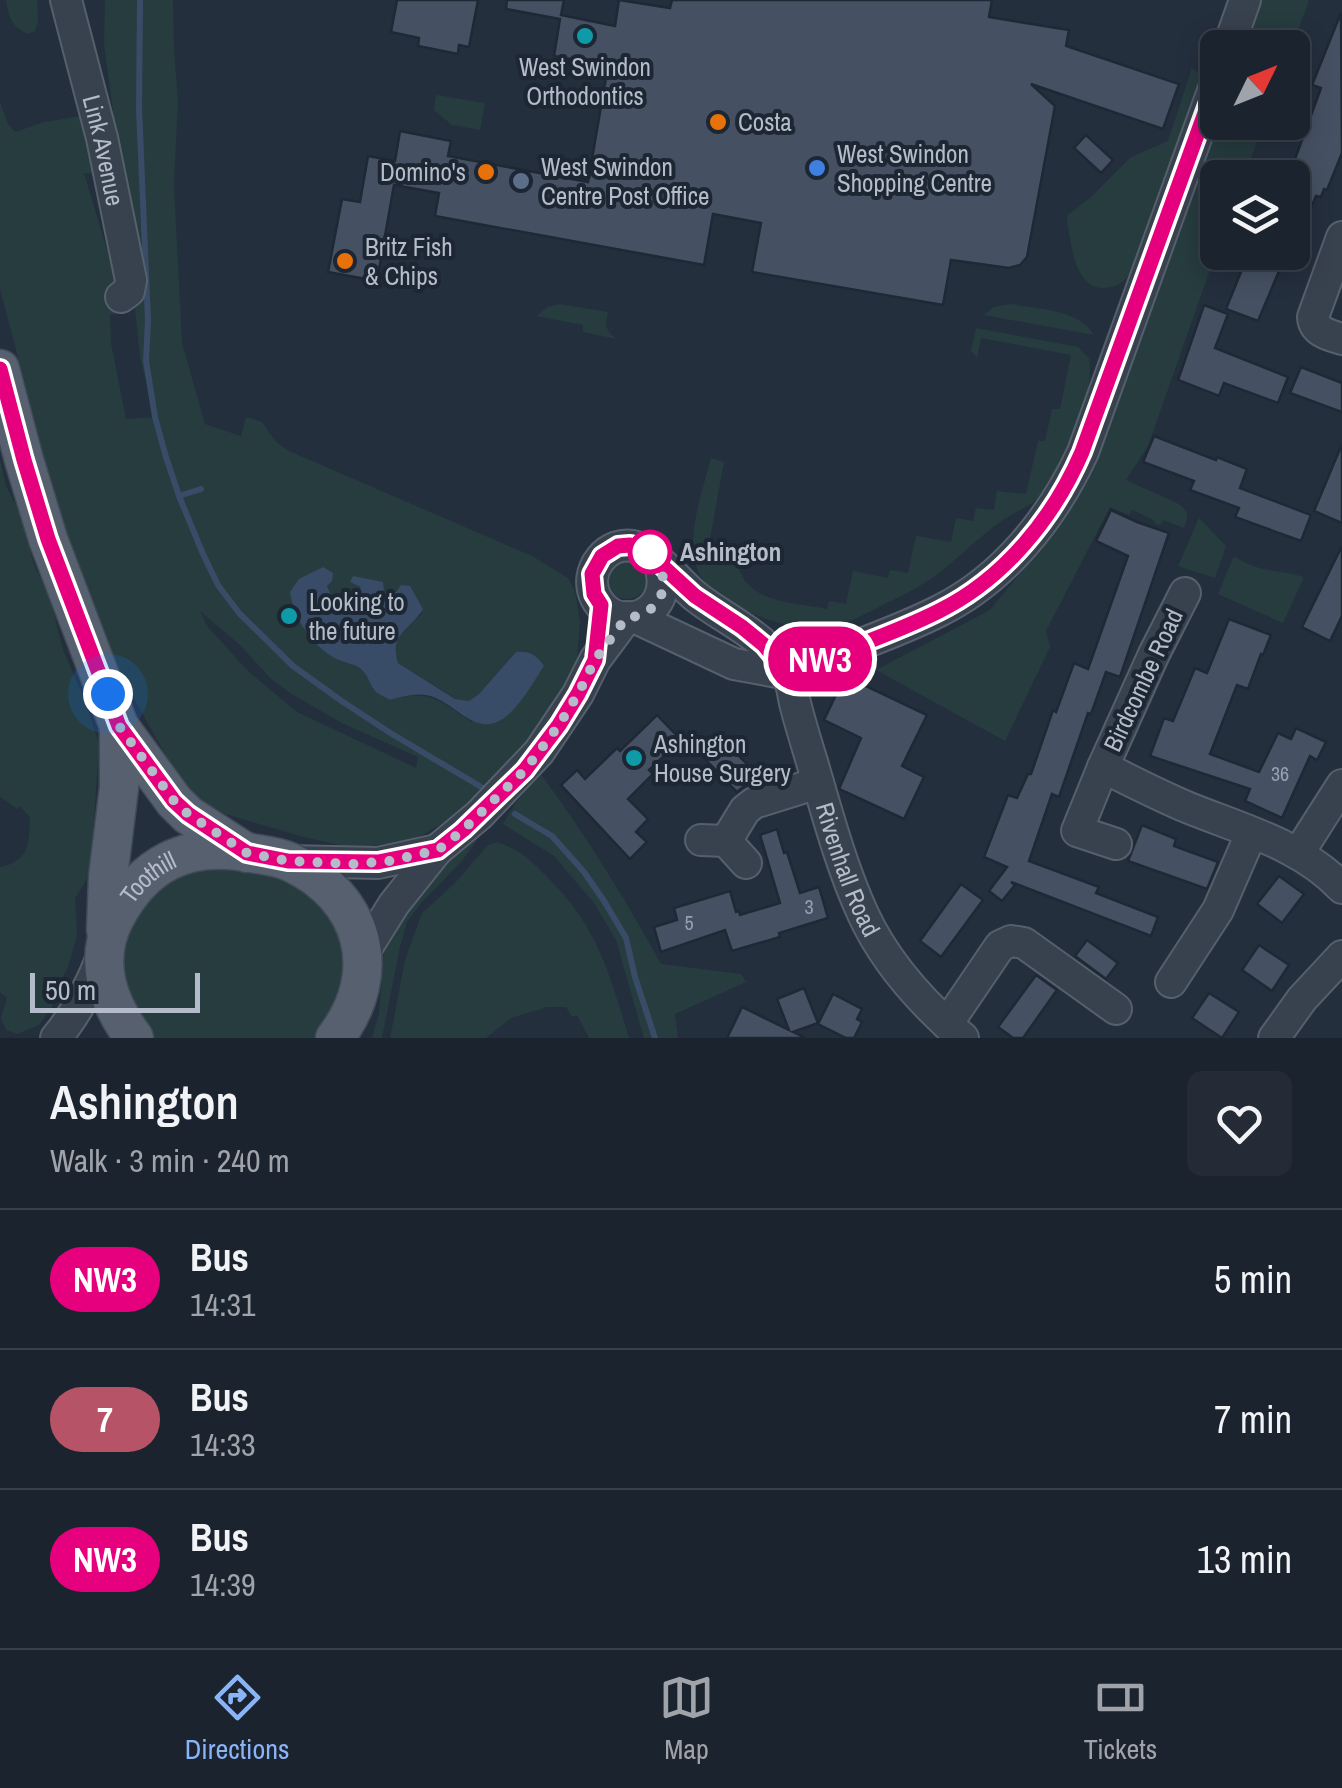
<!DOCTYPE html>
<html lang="en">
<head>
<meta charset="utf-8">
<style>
	:root { --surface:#1b232e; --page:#242b36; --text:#f1f3f6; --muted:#a0a4aa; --line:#39404a; --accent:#8ab4f8 }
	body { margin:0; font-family:"Archivo Narrow",sans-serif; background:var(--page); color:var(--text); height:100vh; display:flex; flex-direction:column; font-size:38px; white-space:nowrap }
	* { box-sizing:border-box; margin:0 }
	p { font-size:32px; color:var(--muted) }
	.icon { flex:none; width:55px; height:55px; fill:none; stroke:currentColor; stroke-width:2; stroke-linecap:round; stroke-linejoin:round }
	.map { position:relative; height:1038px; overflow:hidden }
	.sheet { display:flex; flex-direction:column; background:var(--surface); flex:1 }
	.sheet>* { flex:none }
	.badge { padding:0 20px; border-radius:32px; font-size:35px; line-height:65px }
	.needle { width:65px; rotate:47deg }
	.fabs { position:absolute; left:1200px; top:30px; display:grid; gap:20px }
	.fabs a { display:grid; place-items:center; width:110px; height:110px; border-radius:15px; background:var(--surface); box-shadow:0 5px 25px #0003,0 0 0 2px var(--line); font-size:50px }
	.scale { position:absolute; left:30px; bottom:25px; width:170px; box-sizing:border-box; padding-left:10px; border:5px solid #b4bcc9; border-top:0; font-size:28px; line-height:35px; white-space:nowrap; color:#b4bcc9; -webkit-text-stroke:8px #1d2633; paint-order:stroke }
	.you { position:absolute; width:50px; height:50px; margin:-25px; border:8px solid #fff; border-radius:50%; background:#1a73e8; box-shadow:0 0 0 15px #1a73e833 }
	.map>.badge { position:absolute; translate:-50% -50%; box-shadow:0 0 0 5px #fff }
	.round { display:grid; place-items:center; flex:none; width:105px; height:105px; border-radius:15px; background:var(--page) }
	.head { display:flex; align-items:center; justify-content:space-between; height:170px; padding:0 50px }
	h1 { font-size:48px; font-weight:600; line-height:75px }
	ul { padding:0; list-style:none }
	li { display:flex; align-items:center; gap:30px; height:140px; padding:0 50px; border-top:2px solid var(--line) }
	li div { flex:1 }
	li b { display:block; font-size:38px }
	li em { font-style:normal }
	li .badge { min-width:110px; font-weight:700; text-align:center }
	.tab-bar { display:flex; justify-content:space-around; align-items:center; height:140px; border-top:2px solid var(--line); background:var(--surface); font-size:28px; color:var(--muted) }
	.tab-bar a { display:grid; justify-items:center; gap:5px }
	.tab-bar .active { color:var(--accent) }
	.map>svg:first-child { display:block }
</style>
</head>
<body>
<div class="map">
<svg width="1342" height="1038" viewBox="0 0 1342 1038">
	<rect width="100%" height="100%" fill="#242f3e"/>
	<g fill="#263c3f" fill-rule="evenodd">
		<path d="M6 0H37L38 21 35 31 28 34C11 26 9 18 6 0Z"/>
		<path d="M105 0H173L174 50 178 100 174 185 182 343 205 424 241 436 246 417 262 422 277 443 289 451 532 556 568 578 575 591 580 622 577 659 558 700 519 754 452 817 413 841 352 848 300 836 225 814 187 794 100 637 51 497 50 478 0 289V102L8 124 15 132 44 122 113 111 104 44ZM84 173 98 174 124 201 140 357 155 417 126 419 111 343 110 315 125 310ZM323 567 332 581 327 585 331 595 352 597 362 586 384 592H396L422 613C406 629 390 640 398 663L456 699 469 701 479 694 516 652 472 722C440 701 429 688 390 700L375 691 365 672 353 664 342 662 330 655 303 629ZM200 611 241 646 270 678 290 693 342 723 418 757 416 768 297 712 248 671 207 626Z"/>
		<path d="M1260 0H1309L1292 47 1244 48Z"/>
		<path d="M1192 68 1199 73 1200 84 1135 265C1129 276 1124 284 1111 287 1075 296 1071 244 1067 220L1068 215 1091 197 1131 157 1168 141Z"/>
		<path d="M436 95 485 103 480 130 452 125 434 110Z"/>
		<path d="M1218 123H1264L1244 177 1218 178 1217 250 1148 446 1126 480 1179 504C1189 512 1189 516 1184 528L1163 520 1160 525 1154 523V520L1132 510 1129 515 1110 507 1046 631 1050 647 1005 741 876 670 990 610 1067 516 1107 425Z"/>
		<path d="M559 304 608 312C605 325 605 331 617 339L583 332V325L536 316 548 307Z"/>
		<path d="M1012 304C1040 310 1078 309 1094 335L984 315 994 307Z"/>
		<path d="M976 328 1078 347 1089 358C1095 394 1069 465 1044 493 1032 506 1014 512 1000 522 977 539 957 559 935 576 918 588 899 597 881 606 865 614 849 623 832 626 786 633 747 613 710 590 677 555 701 498 711 458L724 462 707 555 737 557C740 603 792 602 827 609L829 601 846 604 853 571 888 578 890 570 908 573 916 536 951 542 956 518 973 521 976 508 994 510 997 491 1026 494 1038 441H1045L1052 409H1060L1071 355 981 338 977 358 971 351Z"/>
		<path d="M0 440V459L6 486 21 515 34 565 50 598 63 650 83 696 99 744 91 867 84 884 75 898 77 936 67 970 57 985 52 1007 39 1025 17 1034 6 1030 1 1018 7 998 0 992V867C29 862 29 843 30 818L20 806 18 809 0 797Z"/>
		<path d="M1199 518 1226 546 1215 578 1178 566Z"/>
		<path d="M1236 557C1257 573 1281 569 1304 577L1283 623 1218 594 1233 558Z"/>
		<circle cx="627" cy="579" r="20"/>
		<path d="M540 773C585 834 625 898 661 964L741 974 746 982 675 1014 678 1038H644L616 940 594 903 554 856 503 824 515 804Z"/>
		<path d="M477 832 480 836 461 862 421 903 407 922 400 947 382 1038H372L379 1013 384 945 425 883Z"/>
		<path d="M497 842C523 851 529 859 548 878 597 925 610 975 629 1038H589L577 1015 572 1017 566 1007H547L511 1018 486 1038H390L405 960 422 913 454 884 488 845Z"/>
		<path d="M220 867 273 875 299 885 335 919 348 968 321 1038H150L127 1007 119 963 132 918 160 886 184 874Z"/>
	</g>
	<path fill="#394c67" d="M323 567 333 573 332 581 327 586 331 595 352 597 361 587 350 582 353 576 383 582 384 592H396L401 585 410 586 423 609C410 630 389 634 398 663L455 699 469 701 479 694 516 652C530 651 536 655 544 666 534 681 524 699 512 711 482 742 462 710 436 698 421 691 405 696 390 700 385 697 380 695 376 692 370 686 369 677 363 671 357 664 349 664 341 661 314 650 294 620 290 592L299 579Z"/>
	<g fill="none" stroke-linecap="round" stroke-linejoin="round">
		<g stroke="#394c67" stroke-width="6">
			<path d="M140 0 139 108 148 320 146 361 155 417 166 457 179 496 203 554 218 585 239 613 293 666 343 702 392 734 483 788"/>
			<path d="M179 496 201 489"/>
			<path d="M515 814 552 836 584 872 604 901 626 938 635 977 655 1038"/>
		</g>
	</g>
	<g fill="#455162" stroke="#1f2835" stroke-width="2.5">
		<path d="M397 0H478L469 47 459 45 458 54 418 46 419 38 391 32Z"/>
		<path d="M507 0H564L561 15 615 26 619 0 670 8 672 0H992L989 17 1069 30 1066 46 1179 84 1163 129 1031 84 1055 106 1027 257 1020 265 1009 268 951 260 943 305 752 272 761 223 713 214 704 265 435 216 439 193 394 185 377 281 328 272 342 199 360 202 368 156 395 161 400 131 451 141 448 156 588 182 608 66 554 56 560 19 506 9Z"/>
		<path d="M1341 13 1342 153 1327 190 1324 189 1321 197 1316 196 1292 253V178H1288L1321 88 1312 85Z"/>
		<path d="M1086 135 1113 160 1101 173 1074 148Z"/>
		<path d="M1249 252H1287L1258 321 1226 309Z"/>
		<path d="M1204 305 1228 314 1215 348 1288 377 1278 403 1224 383 1219 396 1178 380Z"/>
		<path d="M1301 367 1342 383V412L1290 393Z"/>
		<path d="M1154 436 1216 460 1217 457 1247 469 1240 488 1311 515 1301 541 1235 517 1239 508 1190 490 1194 481 1143 462Z"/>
		<path d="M1342 444V523L1314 511Z"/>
		<path d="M1111 510 1137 522 1169 533 1120 677 1106 672 1091 714 1088 713 1059 797 1052 794 1029 861 1099 887 1096 893 1158 917 1151 936 1011 882 1015 885 1002 901 989 891 1007 867 984 857 1008 795 1017 798 1028 774H1031L1053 710 1056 712 1074 663 1088 669 1128 556 1096 541Z"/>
		<path d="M1342 546V616L1330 641 1302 627Z"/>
		<path d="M1229 619 1271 635 1263 655 1261 654 1248 689 1237 685 1210 754 1259 772 1278 733 1291 739 1296 728 1326 742 1317 760 1310 756 1282 818 1245 801 1250 789 1150 756 1164 718 1173 721 1195 668 1207 673Z"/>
		<path d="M845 676 927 715 902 766 924 777 904 819 839 789 861 738 824 720Z"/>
		<path d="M657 715 681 740 649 770 653 774 628 799 648 819 636 832 647 842 630 859 561 785 577 770 585 779 617 748 620 751Z"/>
		<path d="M710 739 725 755 732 749 758 775 737 792 697 751Z"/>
		<path d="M1142 825 1176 839 1174 846 1218 862 1207 889 1128 861Z"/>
		<path d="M777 829 784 853 787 852 800 893 819 887 828 918 779 933 780 937 732 951 725 930 661 952 654 927 677 920 674 908 730 891 736 912 739 911 740 915 780 903 760 835Z"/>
		<path d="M1279 876 1304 894 1282 923 1257 904Z"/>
		<path d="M961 884 983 900 941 957 920 941Z"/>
		<path d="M1087 940 1118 963 1106 979 1075 956Z"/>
		<path d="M1259 945 1289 965 1272 991 1242 970Z"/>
		<path d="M1036 975 1057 990 1023 1038H1013L998 1027Z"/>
		<path d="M804 988 818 1023 793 1032 806 1038H727L742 1007 789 1030 777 999Z"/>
		<path d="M1209 993 1239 1012 1222 1038 1192 1018Z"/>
		<path d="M833 994 862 1009 857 1019 862 1022 854 1038H846L818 1024Z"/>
	</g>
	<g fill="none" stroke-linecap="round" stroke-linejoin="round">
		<defs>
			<g id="minor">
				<path id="s1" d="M66 0 102 138 131 280 129 291 121 297"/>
				<path d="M1228 48 1245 0"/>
				<path d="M1342 237 1313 317C1314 332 1329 335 1342 339"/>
				<path id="s2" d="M659 563C678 613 618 638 596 598 582 571 608 538 637 547 654 551 679 583 695 596 726 621 768 636 787 674 792 682 793 694 795 703 800 723 806 742 812 762 827 813 841 866 863 914 885 962 923 1004 963 1038"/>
				<path d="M1185 593 1154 654 1103 767C1131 781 1160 796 1189 808 1241 829 1302 845 1342 888"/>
				<path d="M634 617 734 664 788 674"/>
				<path d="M788 674C837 651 890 636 939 611 1004 579 1053 517 1083 452L1218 77"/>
				<path d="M1103 767 1077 831 1116 844"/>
				<path d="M701 840 726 841 745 810 754 803 818 783"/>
				<path d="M726 841 746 863"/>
				<path d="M1298 854 1342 785"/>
				<path d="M288 861 378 863 437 850"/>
				<path d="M364 952 394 904 437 850 479 815 539 752 578 694 595 660 627 617"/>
				<path d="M1171 982 1218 910 1251 834"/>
				<path d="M947 1024 1000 946 1011 941 1024 943 1116 1009"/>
				<path d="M56 1038C77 1013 90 988 102 957"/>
				<path d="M1274 1038 1302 999 1342 956"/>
			</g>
			<g id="major">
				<path d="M0 369 24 460 48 539 119 726 174 801 188 815 247 853"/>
				<path d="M106 930 108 877 119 788V726"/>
				<path id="s3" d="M134 1038C107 1002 93 960 115 918 143 864 186 842 246 852 261 855 277 856 290 862 365 897 385 973 335 1038"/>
			</g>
		</defs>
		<use href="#minor" stroke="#565f6c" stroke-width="34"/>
		<use href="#major" stroke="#414a57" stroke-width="41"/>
		<use href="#minor" stroke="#38414e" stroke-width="30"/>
		<use href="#major" stroke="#56606e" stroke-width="38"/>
	</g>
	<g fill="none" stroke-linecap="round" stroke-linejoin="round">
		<defs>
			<path id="line" d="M0 369 24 460 48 539 119 726 174 801 188 814 247 853 288 861 378 862 438 850 463 830 525 770 559 725 578 694 595 660 601 605 594 594 592 574 602 556 618 546 630 545 642 548 652 554 659 563 695 596 742 627 764 645 788 674C837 651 890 636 939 611 1004 579 1054 517 1082 452L1218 77"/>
		</defs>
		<use href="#line" stroke="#fff" stroke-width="22"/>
		<use href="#line" stroke="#e6007e" stroke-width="15"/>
		<path stroke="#b4bcc9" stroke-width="10" stroke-dasharray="0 18" d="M108 694 119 726 174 801 188 814 247 853 288 861 354 864 390 861 438 850 463 830 525 770 559 725 578 694 595 660 626 618C665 614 674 579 650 552"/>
	</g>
	<g fill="#0f9aa8" stroke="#1d2633" stroke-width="4">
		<circle cx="585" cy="36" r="10"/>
		<circle cx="289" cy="616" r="10"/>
		<circle cx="634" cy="758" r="10"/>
	</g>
	<g fill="#e8710a" stroke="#1d2633" stroke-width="4">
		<circle cx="718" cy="122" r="10"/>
		<circle cx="486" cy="172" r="10"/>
		<circle cx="345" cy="261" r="10"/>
	</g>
	<circle fill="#3f7fe0" stroke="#1d2633" stroke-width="4" cx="817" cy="168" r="10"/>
	<circle fill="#5c6f8a" stroke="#1d2633" stroke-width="4" cx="521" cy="181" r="10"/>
	<circle fill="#fff" stroke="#e6007e" stroke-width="5" cx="650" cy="552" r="20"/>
	<g text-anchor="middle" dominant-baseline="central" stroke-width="8" stroke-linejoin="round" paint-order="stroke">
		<g font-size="20" fill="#98a1af">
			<text x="1280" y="773">36</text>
			<text x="809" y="906">3</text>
			<text x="689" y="922">5</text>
		</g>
		<g font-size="25" fill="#b4bcc9" stroke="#1d2633" text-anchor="start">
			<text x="585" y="67" text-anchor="middle">West Swindon<tspan x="585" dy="29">Orthodontics</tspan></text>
			<text x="738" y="122">Costa</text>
			<text x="837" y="154">West Swindon<tspan x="837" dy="29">Shopping Centre</tspan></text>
			<text x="541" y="167">West Swindon<tspan x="541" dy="29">Centre Post Office</tspan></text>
			<text x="466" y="172" text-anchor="end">Domino's</text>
			<text x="365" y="247">Britz Fish<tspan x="365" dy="29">&amp; Chips</tspan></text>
			<text x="309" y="602">Looking to<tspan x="309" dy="29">the future</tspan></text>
			<text x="654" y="744">Ashington<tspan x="654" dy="29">House Surgery</tspan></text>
		</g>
		<g font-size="25" fill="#b4bcc9" stroke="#1d2633">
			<text stroke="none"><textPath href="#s1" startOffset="155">Link Avenue</textPath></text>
			<text transform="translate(1143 680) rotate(-65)">Birdcombe Road</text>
			<text stroke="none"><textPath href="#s2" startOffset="600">Rivenhall Road</textPath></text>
			<text stroke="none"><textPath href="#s3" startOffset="182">Toothill</textPath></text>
		</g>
		<g font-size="25" font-weight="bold" fill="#b4bcc9" stroke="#1d2633" text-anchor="start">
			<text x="680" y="552">Ashington</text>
		</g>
	</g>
</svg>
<div class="fabs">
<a><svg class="needle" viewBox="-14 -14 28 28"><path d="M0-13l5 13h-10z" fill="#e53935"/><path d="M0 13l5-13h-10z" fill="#a0a4aa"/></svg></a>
<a><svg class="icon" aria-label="layers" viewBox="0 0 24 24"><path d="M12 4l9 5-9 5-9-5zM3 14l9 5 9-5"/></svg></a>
</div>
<div class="scale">50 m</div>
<div class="you" style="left:108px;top:694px"></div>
<b class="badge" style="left:820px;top:659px;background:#e6007e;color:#fff">NW3</b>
</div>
<section class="sheet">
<div class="head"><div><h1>Ashington</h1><p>Walk · 3 min · 240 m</p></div><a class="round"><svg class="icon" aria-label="heart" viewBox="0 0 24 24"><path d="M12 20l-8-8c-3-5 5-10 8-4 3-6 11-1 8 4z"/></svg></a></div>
<ul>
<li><span class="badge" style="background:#e6007e;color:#fff">NW3</span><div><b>Bus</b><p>14:31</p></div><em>5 min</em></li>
<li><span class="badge" style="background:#b75366;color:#fff">7</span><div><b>Bus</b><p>14:33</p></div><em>7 min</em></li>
<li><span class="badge" style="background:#e6007e;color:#fff">NW3</span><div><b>Bus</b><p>14:39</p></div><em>13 min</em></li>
</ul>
</section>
<nav class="tab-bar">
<a class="active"><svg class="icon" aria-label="directions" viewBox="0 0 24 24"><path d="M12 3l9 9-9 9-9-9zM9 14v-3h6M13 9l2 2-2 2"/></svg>Directions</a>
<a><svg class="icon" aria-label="map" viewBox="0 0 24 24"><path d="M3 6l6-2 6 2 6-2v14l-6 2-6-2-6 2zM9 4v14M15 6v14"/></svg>Map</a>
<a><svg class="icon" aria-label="tickets" viewBox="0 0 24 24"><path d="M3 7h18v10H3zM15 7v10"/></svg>Tickets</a>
</nav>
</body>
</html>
